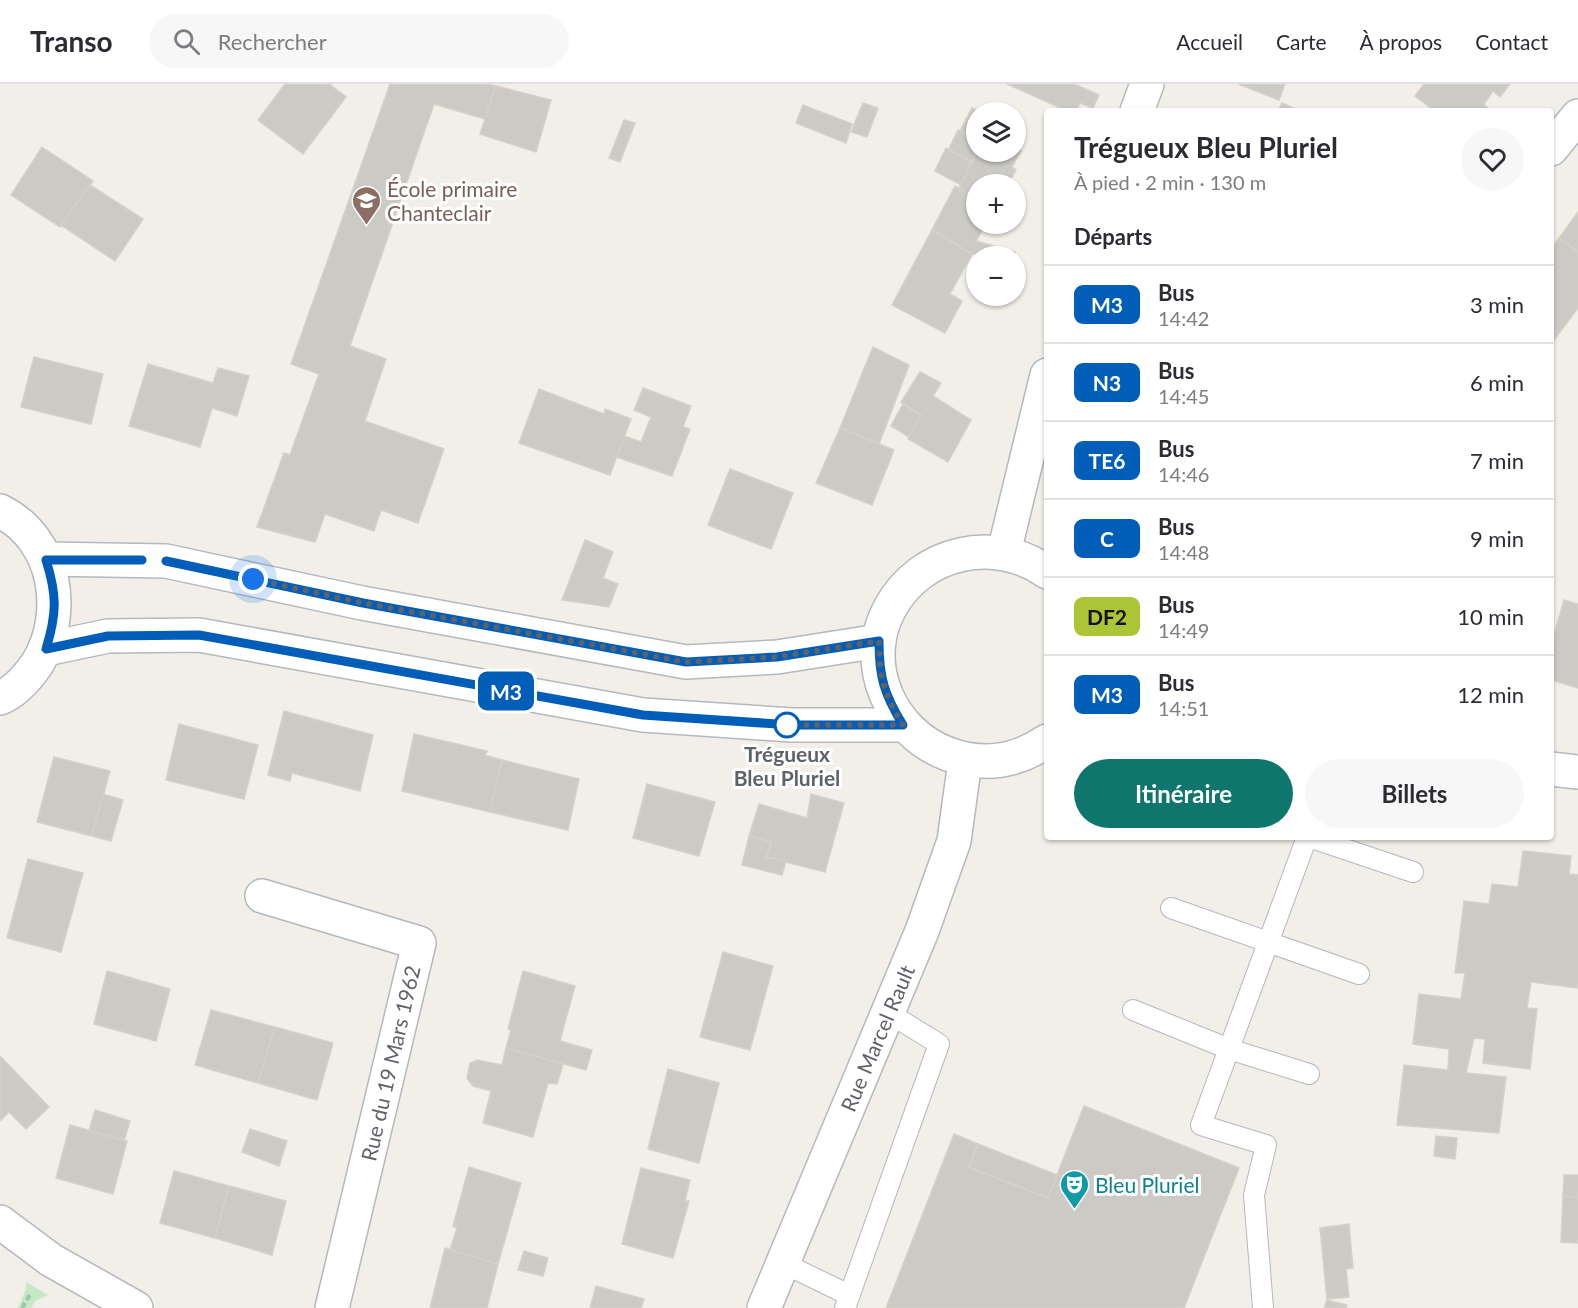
<!DOCTYPE html>
<html lang="fr">
<head>
<meta charset="utf-8">
<style>
	:root { --surface:#fff; --page:#f7f7f7; --text:#2b2b33; --muted:#7c7c81; --line:#e1e1e2; --accent:#0f766e }
	body { margin:0; font-family:Lato,sans-serif; background:var(--page); color:var(--text); height:100vh; display:flex; flex-direction:column; font-size:22px; white-space:nowrap }
	* { box-sizing:border-box; margin:0 }
	p { font-size:20px; color:var(--muted) }
	.icon { flex:none; width:33px; height:33px; fill:none; stroke:currentColor; stroke-width:2; stroke-linecap:round; stroke-linejoin:round }
	.map { position:relative; flex:1; overflow:hidden }
	.side { position:absolute; left:1044px; top:24px; width:510px; height:732px; display:flex; flex-direction:column; background:var(--surface); border-radius:6px; box-shadow:0 2px 4px #0004 }
	.side>* { flex:none }
	.badge { padding:0 12px; border-radius:9px; font-size:21px; line-height:39px }
	.buttons { position:absolute; left:966px; top:18px; display:grid; gap:12px }
	.buttons a { display:grid; place-items:center; width:60px; height:60px; border-radius:50%; background:var(--surface); box-shadow:0 2px 4px #0004; font-size:30px }
	.you { position:absolute; width:30px; height:30px; margin:-15px; border:4px solid #fff; border-radius:50%; background:#1a73e8; box-shadow:0 0 0 9px #1a73e833 }
	.map>.badge { position:absolute; translate:-50% -50%; box-shadow:0 0 0 3px #fff }
	h2 { padding:0 30px; font-size:22px; line-height:54px }
	.round { display:grid; place-items:center; flex:none; width:63px; height:63px; border-radius:32px; background:var(--page) }
	.head { display:flex; align-items:center; justify-content:space-between; height:102px; padding:0 30px }
	h1 { font-size:28px; font-weight:700; line-height:45px }
	.cta { display:flex; gap:12px; margin-top:auto; padding:12px 30px }
	.cta a { flex:1; height:69px; border-radius:36px; background:var(--accent); color:#fff; font-size:24px; font-weight:700; line-height:69px; text-align:center }
	.cta a+a { background:var(--page); color:var(--text) }
	ul { padding:0; list-style:none }
	li { display:flex; align-items:center; gap:18px; height:78px; padding:0 30px; border-top:2px solid var(--line) }
	li div { flex:1 }
	li b { display:block; font-size:22px }
	li em { font-style:normal }
	li .badge { min-width:66px; font-weight:700; text-align:center }
	header { display:flex; align-items:center; gap:36px; box-sizing:border-box; height:84px; padding:0 30px; background:var(--surface); border-bottom:2px solid var(--line) }
	header strong { font-size:28px }
	nav { display:flex; gap:33px; margin-inline-start:auto; font-size:21px }
	.search { width:420px; height:54px; background:var(--page); display:flex; align-items:center; gap:15px; box-sizing:border-box; padding:0 21px; border-radius:33px; color:var(--muted); font-size:22px }
	.map>svg:first-child { display:block }
</style>
</head>
<body>
<header>
<strong>Transo</strong>
<div class="search"><svg class="icon" aria-label="search" viewBox="0 0 24 24"><circle cx="10" cy="10" r="6"/><path d="M15 15l6 6"/></svg>Rechercher</div>
<nav><a>Accueil</a><a>Carte</a><a>À propos</a><a>Contact</a></nav>
</header>
<div class="map">
<svg width="1578" height="1224" viewBox="0 0 1578 1224">
	<rect width="100%" height="100%" fill="#f1efe8"/>
	<path fill="#c5e8c5" d="M26 1198 48 1211 35 1217 31 1224H18L26 1205Z"/>
	<g fill="#cccac5" stroke="#d6d1c6" stroke-width="1.5">
		<path d="M285 0H329L346 13 303 70 258 36Z"/>
		<path d="M390 0H487L496 2 485 35 434 20 350 262 386 275 365 337 444 365 418 439 381 426 374 447 325 430 315 458 257 443 284 369 290 371 319 290 291 280Z"/>
		<path d="M1007 0H1074L1099 11 1093 24 1080 19 1076 27H1067Z"/>
		<path d="M1238 0H1285L1279 16Z"/>
		<path d="M1424 0H1510L1500 13 1493 7 1484 20 1490 27H1435L1415 12Z"/>
		<path d="M496 2 551 16 536 68 480 50Z"/>
		<path d="M863 19 878 24 867 53 851 48Z"/>
		<path d="M1282 19 1300 27H1278Z"/>
		<path d="M803 21 852 40 846 59 796 39Z"/>
		<path d="M972 24 982 28H976V55L960 47Z"/>
		<path d="M624 36 635 39 620 78 609 74Z"/>
		<path d="M958 46 976 55 977 68 971 78 949 65Z"/>
		<path d="M1016 60 1021 67 1012 83 1016 86 1008 100H976V115L959 104 977 68H1016Z"/>
		<path d="M42 63 93 97 60 143 11 111Z"/>
		<path d="M946 64 971 78 961 101 935 87Z"/>
		<path d="M90 101 143 135 115 177 61 141Z"/>
		<path d="M955 102 976 115V140H986L976 157 1015 168 1014 172 972 170 932 146Z"/>
		<path d="M1578 128V168L1559 154Z"/>
		<path d="M932 146 972 170 950 210 962 217 945 249 892 221Z"/>
		<path d="M1559 154 1578 168V224L1551 260V165Z"/>
		<path d="M873 263 909 281 879 360 840 344Z"/>
		<path d="M34 273 103 290 91 340 21 323Z"/>
		<path d="M148 280 213 299 218 284 249 292 237 332 212 324 200 363 129 342Z"/>
		<path d="M920 288 941 299 933 312 971 336 948 378 908 355 921 331 901 318Z"/>
		<path d="M643 304 691 322 683 343 690 345 672 392 616 373 624 352 641 358 651 333 634 326Z"/>
		<path d="M539 305 604 330 605 325 631 335 610 391 519 359Z"/>
		<path d="M903 320 921 331 909 353 891 342Z"/>
		<path d="M840 344 894 366 872 421 816 399Z"/>
		<path d="M730 385 793 409 771 465 708 441Z"/>
		<path d="M585 456 613 468 603 494 618 500 609 523 562 516Z"/>
		<path d="M1564 516 1578 520V604L1551 596V561Z"/>
		<path d="M284 627 373 651 360 707 292 689 290 697 268 691Z"/>
		<path d="M179 640 258 661 244 715 166 696Z"/>
		<path d="M414 650 487 667 485 671 502 676 490 728 402 707Z"/>
		<path d="M54 673 110 687 92 752 37 738Z"/>
		<path d="M502 676 579 695 568 746 490 728Z"/>
		<path d="M647 700 715 718 699 772 633 754Z"/>
		<path d="M103 710 123 716 111 757 92 752Z"/>
		<path d="M811 710 844 719 825 788 766 773 771 758 749 752 759 720 807 734Z"/>
		<path d="M749 752 771 758 766 773 786 777 782 791 742 781Z"/>
		<path d="M1523 767 1571 772 1569 790 1578 791V904L1531 898 1527 924 1537 925 1530 985 1483 979 1485 955 1474 954 1466 989 1506 993 1499 1049 1397 1041 1404 981 1448 986 1449 965 1413 960 1419 910 1461 915 1465 889H1455L1464 817 1489 820 1492 800 1518 803Z"/>
		<path d="M28 775 83 789 61 868 7 854Z"/>
		<path d="M723 868 773 882 750 966 700 953Z"/>
		<path d="M107 887 170 905 156 957 94 940Z"/>
		<path d="M523 887 575 902 560 957 592 966 586 986 506 964 511 946 508 945Z"/>
		<path d="M211 926 275 943 258 999 195 981Z"/>
		<path d="M275 943 333 959 317 1016 258 999Z"/>
		<path d="M506 964 563 980 557 1000 548 999 533 1053 483 1039 491 1007 473 1002 467 994 470 979 477 976 502 981Z"/>
		<path d="M0 972 49 1023 26 1045 9 1028 0 1037Z"/>
		<path d="M668 985 719 999 699 1079 648 1065Z"/>
		<path d="M1084 1022 1239 1084 1184 1224H886L954 1050 978 1060 969 1083 1048 1114Z"/>
		<path d="M95 1026 130 1037 124 1057 89 1047Z"/>
		<path d="M70 1041 127 1057 113 1110 56 1094Z"/>
		<path d="M250 1045 287 1057 279 1082 242 1068Z"/>
		<path d="M1436 1052 1457 1054 1455 1075 1434 1072Z"/>
		<path d="M978 1060 1057 1091 1048 1114 969 1083Z"/>
		<path d="M469 1083 521 1099 498 1180 450 1166 457 1144 453 1142Z"/>
		<path d="M641 1084 690 1096 685 1117H689L673 1174 622 1160Z"/>
		<path d="M174 1087 229 1102 215 1154 160 1139Z"/>
		<path d="M1564 1091H1578V1113L1563 1112Z"/>
		<path d="M229 1102 286 1117 272 1171 215 1154Z"/>
		<path d="M1563 1112 1578 1113V1159L1561 1158Z"/>
		<path d="M1349 1140 1353 1184 1346 1185 1349 1213 1327 1215 1320 1144Z"/>
		<path d="M445 1164 498 1180 487 1224H430Z"/>
		<path d="M524 1167 548 1174 543 1192 518 1186Z"/>
		<path d="M596 1202 644 1215 641 1224H590Z"/>
		<path d="M1327 1216 1347 1221 1346 1224H1324Z"/>
	</g>
	<g fill="none" stroke-linecap="round" stroke-linejoin="round">
		<defs>
			<g id="service">
				<path d="M1309 753 1413 788"/>
				<path d="M1171 824 1359 890"/>
				<path d="M1133 926 1229 965 1309 990"/>
				<path d="M783 1179 849 1211"/>
				<path d="M845 1224 939 960 887 928"/>
				<path d="M1263 1224 1254 1111 1266 1061 1201 1041 1307 753"/>
			</g>
			<g id="minor">
				<path d="M1137 27 1147 0"/>
				<path d="M1004 468 1047 291"/>
				<path d="M1551 685 1578 688"/>
				<path d="M262 812 419 859 332 1224"/>
				<path d="M0 1138 51 1176 136 1224"/>
			</g>
			<g id="tertiary">
				<path d="M1551 65 1578 32"/>
				<path d="M0 427C57 455 68 530 37 580 28 593 15 608 0 614"/>
				<path d="M46 475 166 477 362 519 686 578 777 573 879 557"/>
				<path d="M1047 488C995 451 921 467 890 524 859 580 891 649 948 670 983 683 1016 678 1047 657"/>
				<path d="M46 565 108 552 199 551 643 631 792 641H903"/>
				<path d="M764 1224 922 847 954 757 965 677"/>
			</g>
		</defs>
		<use href="#service" stroke="#b5b8bc" stroke-width="22"/>
		<use href="#minor" stroke="#b5b8bc" stroke-width="36"/>
		<use href="#tertiary" stroke="#b5b8bc" stroke-width="36"/>
		<path stroke="#9cc7a9" stroke-width="4" stroke-dasharray="6 3" stroke-linecap="butt" d="M22 1224 31 1209"/>
		<use href="#service" stroke="#fff" stroke-width="20"/>
		<use href="#minor" stroke="#fff" stroke-width="33"/>
		<use href="#tertiary" stroke="#fff" stroke-width="33"/>
	</g>
	<g fill="none" stroke-linecap="round" stroke-linejoin="round">
		<defs>
			<path id="line" d="M142 476H46C57 511 57 529 46 565L108 552 199 551 643 631 792 641H903C884 610 879 593 879 557L777 573 686 578 363 519 166 477"/>
		</defs>
		<use href="#line" stroke="#fff" stroke-width="14"/>
		<use href="#line" stroke="#005eb8" stroke-width="9"/>
		<path stroke="#5f6368" stroke-width="6" stroke-dasharray="0 10.8" d="M253 495 363 519 686 578 777 573 879 557C879 593 884 610 903 641H787"/>
	</g>
	<defs>
		<symbol id="school-pin" viewBox="-11 -11 22 30"><path d="M0 17L-7.5 6A9.5 9.5 0 1 1 7.5 6Z" fill="#8d6e63" stroke="#fff"/><path d="M0-5L7-2L0 1L-7-2ZM-4 1L0 2.5L4 1V4Q0 6-4 4Z" fill="#fff"/></symbol>
		<symbol id="theatre-pin" viewBox="-11 -11 22 30"><path d="M0 17L-7.5 6A9.5 9.5 0 1 1 7.5 6Z" fill="#0f9aa8" stroke="#fff"/><path d="M-5-5.5Q0-4 5-5.5V0Q5 5 0 6Q-5 5-5 0ZM-3.3-2.5H-1v1.5H-3.3ZM1-2.5H3.3v1.5H1ZM-2.8 1Q0 5.5 2.8 1Z" fill="#fff"/></symbol>
	</defs>
	<g fill-rule="evenodd">
		<use href="#school-pin" x="350" y="100" width="33" height="45"/>
		<use href="#theatre-pin" x="1058" y="1084" width="33" height="45"/>
	</g>
	<circle fill="#fff" stroke="#005eb8" stroke-width="3" cx="787" cy="641" r="12"/>
	<g text-anchor="middle" dominant-baseline="central" stroke-width="6" stroke-linejoin="round" paint-order="stroke">
		<g font-size="21" fill="#785e54" stroke="#fff" text-anchor="start">
			<text x="387" y="104">École primaire<tspan x="387" dy="24">Chanteclair</tspan></text>
		</g>
		<g font-size="21" font-weight="bold" fill="#5f6368" stroke="#fff">
			<text x="787" y="669">Trégueux<tspan x="787" dy="24">Bleu Pluriel</tspan></text>
		</g>
		<g font-size="21" fill="#5f6368" stroke="#fff">
			<text transform="translate(877 954) rotate(-67)">Rue Marcel Rault</text>
			<text transform="translate(390 979) rotate(-77)">Rue du 19 Mars 1962</text>
		</g>
		<g font-size="21" fill="#0d838f" stroke="#fff" text-anchor="start">
			<text x="1095" y="1100">Bleu Pluriel</text>
		</g>
	</g>
</svg>
<div class="buttons">
<a><svg class="icon" aria-label="layers" viewBox="0 0 24 24"><path d="M12 4l9 5-9 5-9-5zM3 14l9 5 9-5"/></svg></a>
<a>+</a>
<a>−</a>
</div>
<div class="you" style="left:253px;top:495px"></div>
<b class="badge" style="left:506px;top:607px;background:#005eb8;color:#fff">M3</b>
<section class="side">
<div class="head"><div><h1>Trégueux Bleu Pluriel</h1><p>À pied · 2 min · 130 m</p></div><a class="round"><svg class="icon" aria-label="heart" viewBox="0 0 24 24"><path d="M12 20l-8-8c-3-5 5-10 8-4 3-6 11-1 8 4z"/></svg></a></div>
<h2>Départs</h2>
<ul>
<li><span class="badge" style="background:#005eb8;color:#fff">M3</span><div><b>Bus</b><p>14:42</p></div><em>3 min</em></li>
<li><span class="badge" style="background:#005eb8;color:#fff">N3</span><div><b>Bus</b><p>14:45</p></div><em>6 min</em></li>
<li><span class="badge" style="background:#005eb8;color:#fff">TE6</span><div><b>Bus</b><p>14:46</p></div><em>7 min</em></li>
<li><span class="badge" style="background:#005eb8;color:#fff">C</span><div><b>Bus</b><p>14:48</p></div><em>9 min</em></li>
<li><span class="badge" style="background:#acc537;color:#111">DF2</span><div><b>Bus</b><p>14:49</p></div><em>10 min</em></li>
<li><span class="badge" style="background:#005eb8;color:#fff">M3</span><div><b>Bus</b><p>14:51</p></div><em>12 min</em></li>
</ul>
<div class="cta"><a>Itinéraire</a><a>Billets</a></div>
</section>
</div>
</body>
</html>
